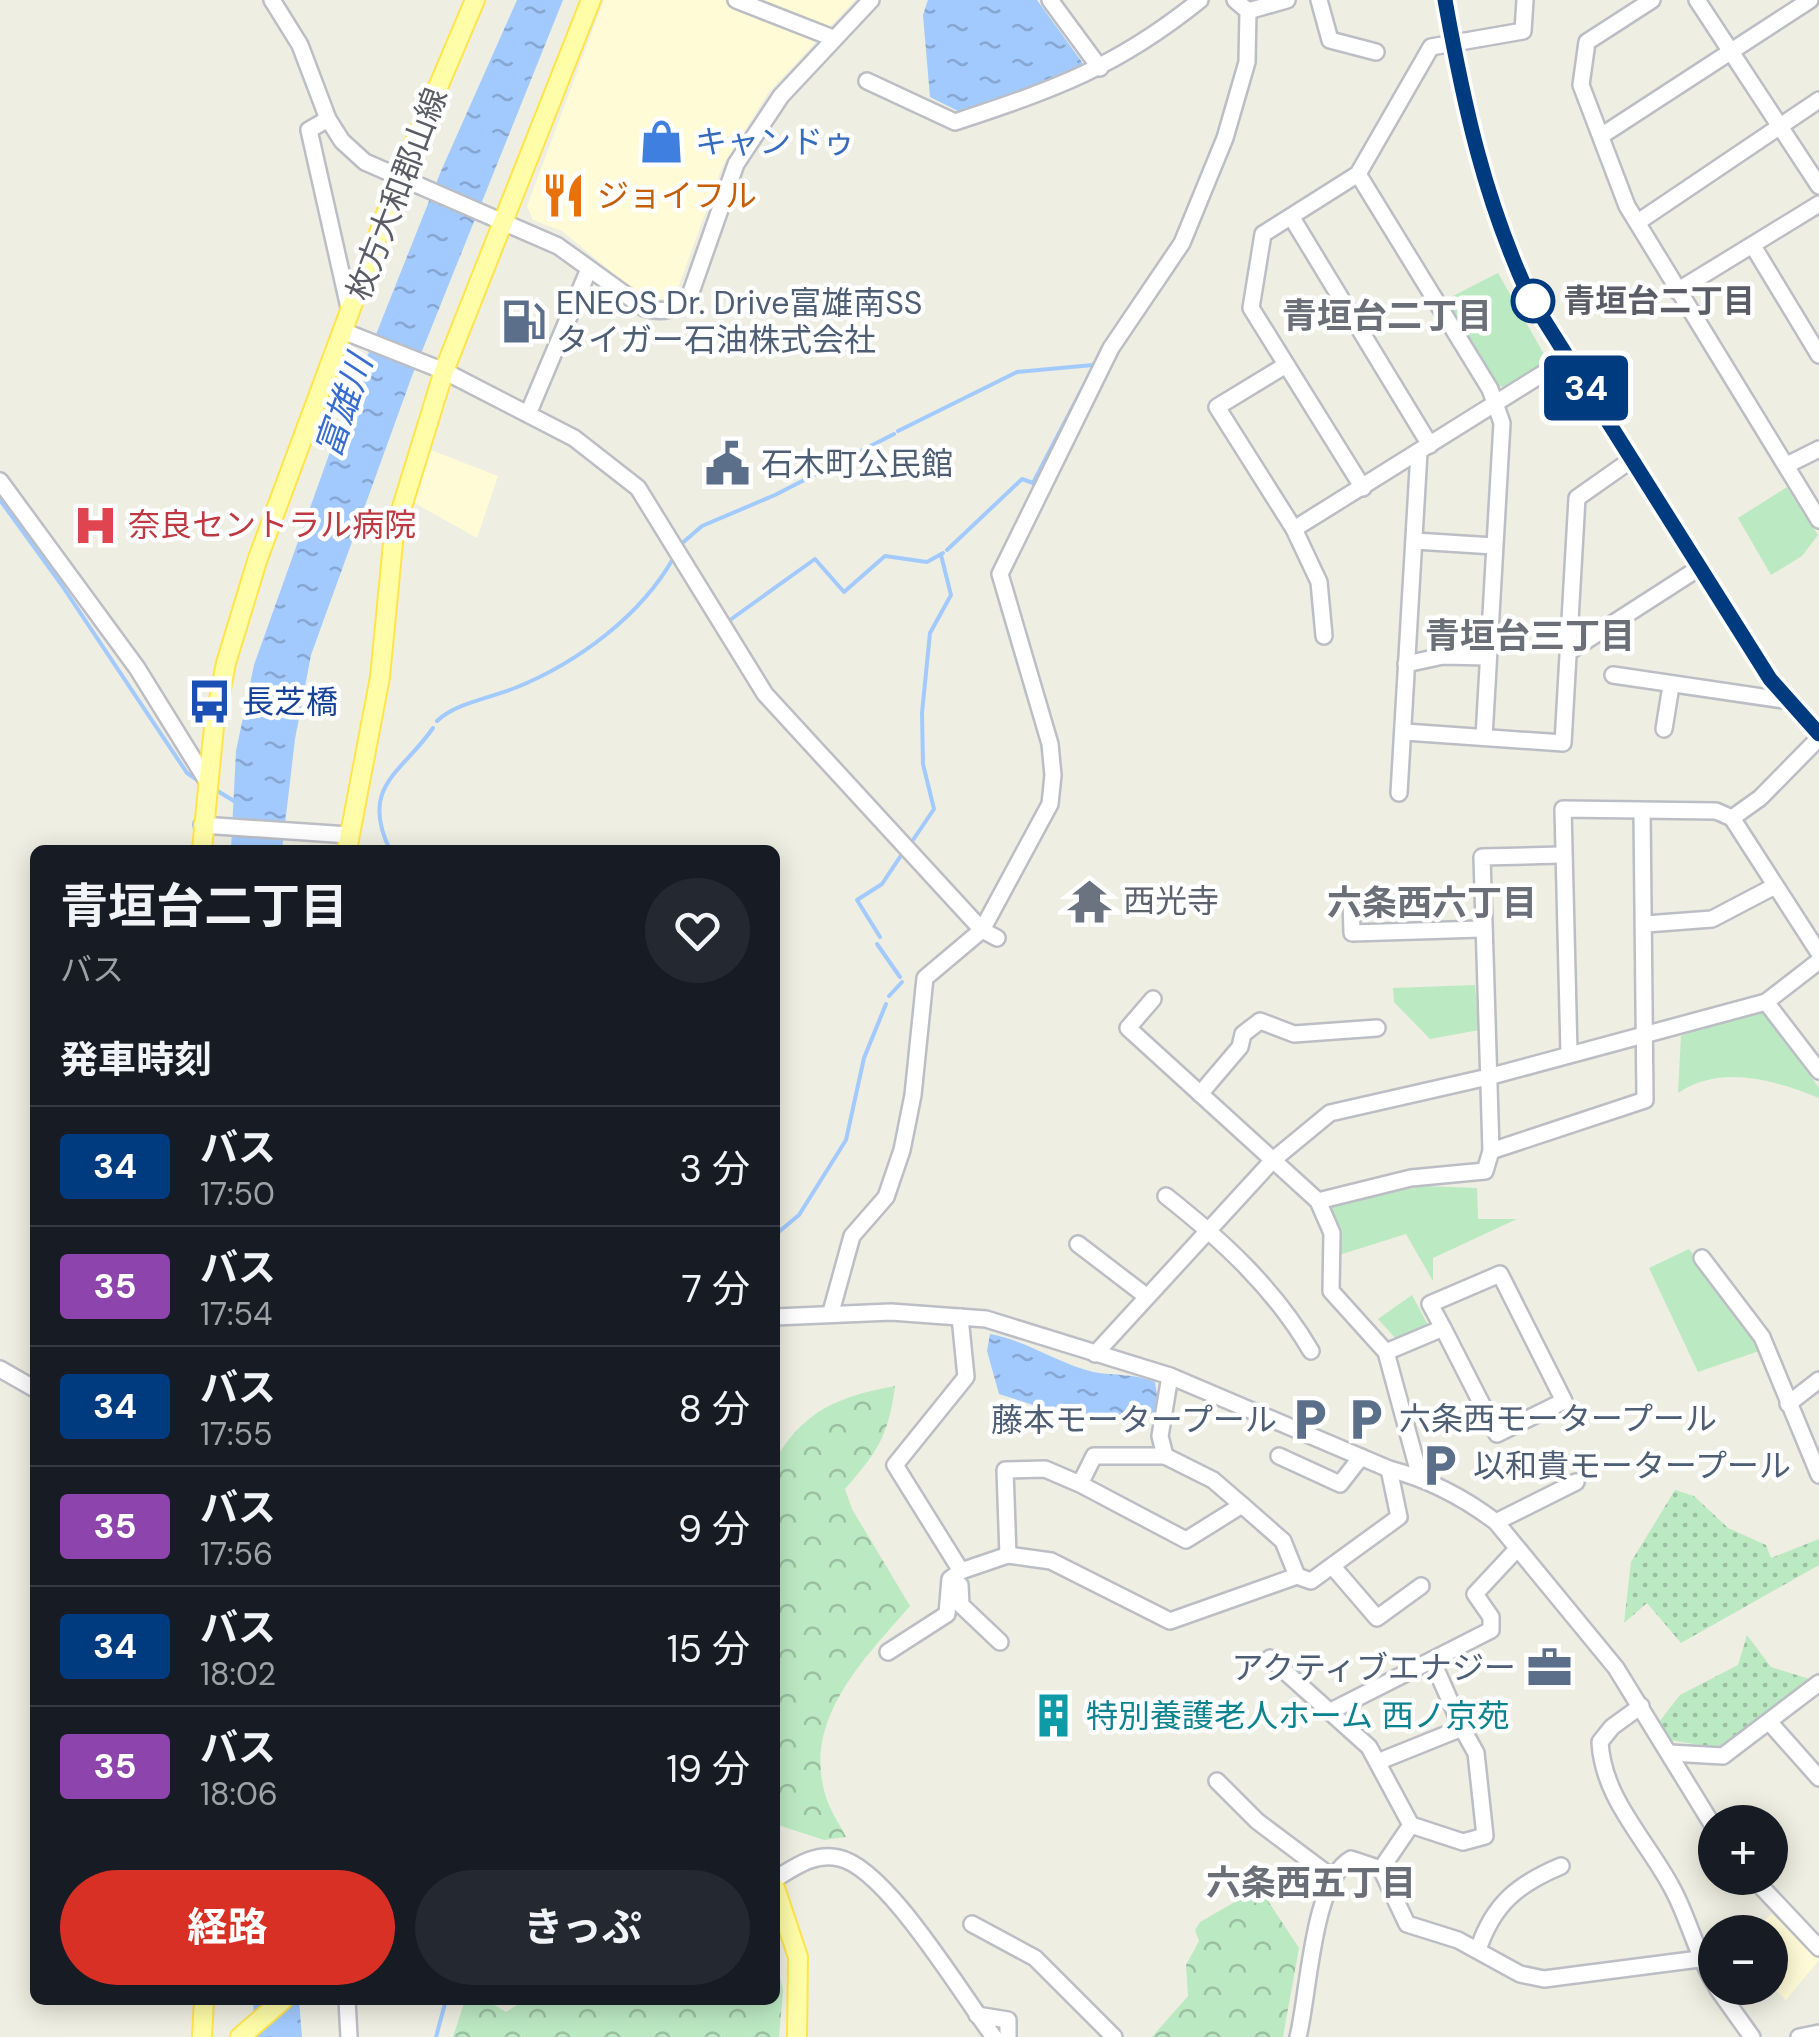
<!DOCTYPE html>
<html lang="ja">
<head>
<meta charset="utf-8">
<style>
	:root { --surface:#171b24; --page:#242831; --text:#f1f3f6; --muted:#9ea1a6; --line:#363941; --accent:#d93025 }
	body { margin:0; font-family:"DM Sans","Noto Sans JP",sans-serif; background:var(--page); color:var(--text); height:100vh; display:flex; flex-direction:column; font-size:38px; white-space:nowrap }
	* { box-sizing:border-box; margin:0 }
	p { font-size:32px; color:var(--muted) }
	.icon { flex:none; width:55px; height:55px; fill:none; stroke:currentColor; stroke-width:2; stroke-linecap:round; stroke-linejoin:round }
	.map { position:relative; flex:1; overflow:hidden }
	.side { position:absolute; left:30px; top:845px; width:750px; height:1160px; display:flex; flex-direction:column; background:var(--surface); border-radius:15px; box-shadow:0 5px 25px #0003 }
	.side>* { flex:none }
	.badge { padding:0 20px; border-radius:8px; font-size:35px; line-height:65px }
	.buttons { position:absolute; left:1698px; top:1805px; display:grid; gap:20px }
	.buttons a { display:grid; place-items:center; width:90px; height:90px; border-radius:50%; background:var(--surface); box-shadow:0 5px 25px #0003; font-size:50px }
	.map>.badge { position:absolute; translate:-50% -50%; box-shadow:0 0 0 5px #fff }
	h2 { padding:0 30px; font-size:38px; line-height:90px }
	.round { display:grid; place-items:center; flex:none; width:105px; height:105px; border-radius:52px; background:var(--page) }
	.overview { display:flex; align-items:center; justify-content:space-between; height:170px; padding:0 30px }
	h1 { font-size:48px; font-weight:700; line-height:75px }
	.button { display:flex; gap:20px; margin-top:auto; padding:20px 30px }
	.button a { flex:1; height:115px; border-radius:60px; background:var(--accent); color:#fff; font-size:40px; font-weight:700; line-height:115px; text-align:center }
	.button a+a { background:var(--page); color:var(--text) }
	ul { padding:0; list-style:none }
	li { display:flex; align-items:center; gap:30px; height:120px; padding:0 30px; border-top:2px solid var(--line) }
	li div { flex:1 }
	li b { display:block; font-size:38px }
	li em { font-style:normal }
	li .badge { min-width:110px; font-weight:700; text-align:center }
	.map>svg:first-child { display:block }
</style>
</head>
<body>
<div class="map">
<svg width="1819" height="2037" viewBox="0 0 1819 2037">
	<defs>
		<pattern id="grass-dots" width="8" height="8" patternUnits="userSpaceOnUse" patternTransform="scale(2.5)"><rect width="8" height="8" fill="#bbe9c2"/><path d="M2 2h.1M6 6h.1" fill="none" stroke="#9bc0a1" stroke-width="1.8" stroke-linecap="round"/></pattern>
		<pattern id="forest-crowns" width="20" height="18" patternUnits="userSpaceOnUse" patternTransform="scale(2.5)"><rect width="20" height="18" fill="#bbe9c2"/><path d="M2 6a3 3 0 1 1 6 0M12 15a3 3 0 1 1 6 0" fill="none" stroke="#9bc0a1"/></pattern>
		<pattern id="water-ripples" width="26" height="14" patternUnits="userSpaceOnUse" patternTransform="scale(2.5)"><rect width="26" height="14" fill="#a2caff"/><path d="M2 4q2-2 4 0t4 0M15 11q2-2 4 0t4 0" fill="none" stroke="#87a7d2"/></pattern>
	</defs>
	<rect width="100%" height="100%" fill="#efeee2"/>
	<g fill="#fffbd7">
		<path d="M604 0H855L768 93 722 167 678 288 663 299 638 294 562 231 533 220 527 206Z"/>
		<path d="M428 449 498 476 477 538 411 501Z"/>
		<path d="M1772 1914 1819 1960 1786 2000 1770 1985V1932H1750Z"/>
	</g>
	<g fill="url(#grass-dots)">
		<path d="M1675 1490 1694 1496 1728 1528 1766 1545 1771 1558 1819 1539V1565L1681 1643 1647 1603 1624 1623 1631 1562Z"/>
		<path d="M1747 1635 1771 1667 1813 1680 1723 1749 1670 1740 1659 1722 1680 1695 1738 1665Z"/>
	</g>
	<g fill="url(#forest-crowns)">
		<path d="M895 1386C888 1437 878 1451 845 1489L852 1509 910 1606C865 1658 803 1718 825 1794 829 1809 839 1823 846 1837L824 1840 775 1824V1460C804 1410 840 1396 895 1386Z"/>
		<path d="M1254 1891 1266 1898 1299 1948 1283 2037H1152L1188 1996 1186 1965 1199 1941 1195 1930 1200 1922Z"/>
		<path d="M775 1952 783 1991 779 2037H453L465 2000H486L506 2012 525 2000H775Z"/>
	</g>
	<g fill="#bbe9c2">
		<path d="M1498 273 1545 356 1544 363 1504 387 1495 385 1443 301Z"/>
		<path d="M1787 487 1818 535 1802 556 1771 575 1738 518Z"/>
		<path d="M1475 985 1479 1030 1430 1039 1394 1002 1393 988Z"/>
		<path d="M1760 1006 1819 1088V1098C1774 1080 1721 1064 1678 1093L1681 1036Z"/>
		<path d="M1424 1186 1477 1188 1478 1219H1517L1433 1258V1281L1406 1234 1339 1255 1331 1204Z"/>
		<path d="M1689 1249 1753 1336 1759 1351 1698 1372 1649 1268Z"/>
		<path d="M1412 1295 1428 1325 1398 1341 1378 1319Z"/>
	</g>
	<g fill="url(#water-ripples)">
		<path d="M517 0H563L412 376 311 655 295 739 282 850H231L236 751 254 665 336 435 441 171Z"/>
		<path d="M928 0H1037L1082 62V69L962 113 930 97 923 15Z"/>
		<path d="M990 1334C1028 1341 1057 1363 1093 1372 1115 1376 1133 1373 1155 1382L1158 1402 1153 1419 1058 1413 999 1394 987 1351Z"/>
		<path d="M253 2000H299L302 2037H255Z"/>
	</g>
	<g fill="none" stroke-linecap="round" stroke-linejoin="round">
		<g stroke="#a2caff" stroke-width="4">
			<path d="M898 431 1017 372 1093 365 1098 358"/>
			<path d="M0 500 61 584 187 773 199 781"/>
			<path d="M680 545 702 526 775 495 894 434"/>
			<path d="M947 550 1022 479 1033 483 1082 389"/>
			<path d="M730 620 815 559 844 592 885 556 927 562 943 553"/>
			<path d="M437 721C456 703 490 698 515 688 577 663 641 616 674 557"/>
			<path d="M216 790 234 801"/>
			<path d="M911 843 934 809 923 764 922 713 930 633 951 595 941 555"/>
			<path d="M390 850C359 786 402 773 433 728"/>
			<path d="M880 937 857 900 882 884 902 854"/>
			<path d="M877 944 900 977"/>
			<path d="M889 996 902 982"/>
			<path d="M775 1235 799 1215 846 1140 864 1058 886 1004"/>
			<path d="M436 2037 446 2000"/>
		</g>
		<defs>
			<g id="minor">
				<path d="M272 0 300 45 328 119 342 141 365 162 558 246 644 308C664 314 675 310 690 295L736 164 781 96 871 0"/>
				<path d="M736 0 833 38"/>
				<path d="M1050 0 1100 68"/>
				<path d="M1319 0 1330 40 1376 52"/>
				<path d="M1445 0C1464 106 1485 198 1529 296L1770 679 1819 734"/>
				<path d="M1652 0 1587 42 1581 85 1627 206 1819 520"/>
				<path d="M1697 0 1819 186"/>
				<path d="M1248 11 1287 0"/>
				<path d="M867 81 955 122C1055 89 1117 67 1200 0"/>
				<path d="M328 119 309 130 350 312"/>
				<path d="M1601 136 1810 0"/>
				<path d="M1358 174 1490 389 1502 423 1484 737"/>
				<path d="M1292 218 1430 445"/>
				<path d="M1638 222 1819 100"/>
				<path d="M1753 246 1819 355"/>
				<path d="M1677 291 1819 204"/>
				<path d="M343 331 444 371 574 438 638 488 765 694 982 930 997 938"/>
				<path d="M1286 365 1217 407 1294 529 1319 582 1324 636"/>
				<path d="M528 414 589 269"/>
				<path d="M1787 465 1819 449"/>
				<path d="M0 481 137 668 207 781"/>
				<path d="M1363 488 1251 308 1263 234 1358 174 1431 47 1523 31 1525 0"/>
				<path d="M1294 529 1568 358"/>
				<path d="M1415 541 1494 546"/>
				<path d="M1570 651 1699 568"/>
				<path d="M1406 664 1443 656 1487 657"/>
				<path d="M1613 675 1790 701"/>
				<path d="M1664 729 1671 686"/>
				<path d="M1405 732 1563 743 1577 498 1631 460"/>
				<path d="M1399 793 1419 452"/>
				<path d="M1732 818 1819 953"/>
				<path d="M202 825 349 835"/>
				<path d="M1351 898 1352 933 1481 929"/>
				<path d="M1646 924 1712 919 1775 886"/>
				<path d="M1153 999 1128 1028 1318 1201 1411 1178 1485 1171 1491 1151 1482 857 1561 855"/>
				<path d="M1766 1002 1819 1071"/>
				<path d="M1569 1053 1563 809 1716 811 1732 818 1760 798 1819 738"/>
				<path d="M1200 1094 1240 1047 1243 1034 1260 1021 1294 1034 1377 1028"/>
				<path d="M1491 1151 1645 1100 1642 811"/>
				<path d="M1166 1196C1223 1241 1274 1288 1311 1351"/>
				<path d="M1318 1201 1332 1233 1331 1291 1386 1352 1420 1477"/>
				<path d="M1078 1244 1146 1296"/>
				<path d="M1702 1258 1762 1337 1819 1475"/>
				<path d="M831 1312 852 1236 886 1197 902 1150 913 1095 925 978 982 930 1050 804 1053 775 1050 744 1000 574 1111 348 1182 243 1225 138 1247 62 1248 11 1235 0"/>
				<path d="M775 1317 891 1312 986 1319 1170 1376 1389 1469C1428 1479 1463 1497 1496 1522L1616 1668 1715 1829"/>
				<path d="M960 1317 966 1377 895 1465 961 1571 1008 1555"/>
				<path d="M1386 1352 1443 1328 1430 1304 1500 1274 1564 1401 1497 1434 1443 1328"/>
				<path d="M1095 1354 1273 1160 1330 1113 1488 1077 1766 1002 1819 961"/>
				<path d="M0 1369 35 1389"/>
				<path d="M1788 1404 1819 1380"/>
				<path d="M1165 1456 1213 1480 1242 1505"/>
				<path d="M1279 1456 1340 1484 1361 1457"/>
				<path d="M1080 1484 1186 1540 1242 1505 1283 1541 1297 1576 1170 1621 1051 1561 1008 1555 1005 1470 1045 1469 1080 1484 1094 1456H1165L1160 1436 1170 1376"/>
				<path d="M1496 1522 1576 1482"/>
				<path d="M1334 1568 1377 1618 1421 1586"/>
				<path d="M1297 1576 1311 1581 1399 1517 1389 1469"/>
				<path d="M960 1585 961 1605 1000 1642"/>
				<path d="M888 1652 947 1614 950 1579 961 1571"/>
				<path d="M1270 1658 1369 1747 1411 1825 1381 1869 1407 1924 1458 1940 1520 1974 1544 1979 1699 1959"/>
				<path d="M1432 1660 1491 1630V1617L1475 1594 1517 1549"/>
				<path d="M1641 1706 1612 1727 1600 1742C1603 1798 1645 1838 1671 1886 1689 1918 1696 1954 1715 1984"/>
				<path d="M1331 1711 1432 1660 1462 1728 1380 1761"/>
				<path d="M1771 1724 1819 1778"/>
				<path d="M1670 1753 1723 1756 1819 1683"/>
				<path d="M1217 1781 1257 1821 1333 1878"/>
				<path d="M1411 1825 1463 1842 1485 1836 1476 1753 1462 1728"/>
				<path d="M1753 1878 1819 1948"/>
				<path d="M775 1879C795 1867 815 1852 839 1858 887 1868 962 1996 994 2037"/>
				<path d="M972 1924 1035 1958 1114 2037"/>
				<path d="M1478 1950C1493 1904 1518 1884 1561 1866"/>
				<path d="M1717 1988 1752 2037"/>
				<path d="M347 2000 349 2037"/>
				<path d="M977 2015 1008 2020V2037"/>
				<path d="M1298 2037C1309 1994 1312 1881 1351 1859L1381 1869"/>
				<path d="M1799 2037 1819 2033"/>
			</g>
			<g id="major">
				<path d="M202 850 214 726 226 663 258 558 399 179 475 0"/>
				<path d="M347 850 380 677 394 533 444 371 591 0"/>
				<path d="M775 1888 798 1957 797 2037"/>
				<path d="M202 2037 204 2000"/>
				<path d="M240 2037 283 2000"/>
			</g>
		</defs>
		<use href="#minor" stroke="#bcbec5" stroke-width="20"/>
		<use href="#major" stroke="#ffe54b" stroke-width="22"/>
		<use href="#minor" stroke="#fff" stroke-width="15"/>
		<use href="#major" stroke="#fffda7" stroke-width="18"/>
	</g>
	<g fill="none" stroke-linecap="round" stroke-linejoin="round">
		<defs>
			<path id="line" d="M1445 0C1464 106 1484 198 1529 296L1770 679 1819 734"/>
		</defs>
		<use href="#line" stroke="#fff" stroke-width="22"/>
		<use href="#line" stroke="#003b80" stroke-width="15"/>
	</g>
	<defs>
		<symbol id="shop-bare" viewBox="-9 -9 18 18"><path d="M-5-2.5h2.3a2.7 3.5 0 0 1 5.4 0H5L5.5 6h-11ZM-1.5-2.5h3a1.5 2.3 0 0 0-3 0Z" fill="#3f7fe0" stroke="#fff" stroke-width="2.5" paint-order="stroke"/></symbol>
		<symbol id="restaurant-bare" viewBox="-9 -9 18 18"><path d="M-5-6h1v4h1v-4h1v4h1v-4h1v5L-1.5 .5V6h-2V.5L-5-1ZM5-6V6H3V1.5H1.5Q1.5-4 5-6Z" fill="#e8710a" stroke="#fff" stroke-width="2.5" paint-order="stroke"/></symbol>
		<symbol id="fuel-bare" viewBox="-9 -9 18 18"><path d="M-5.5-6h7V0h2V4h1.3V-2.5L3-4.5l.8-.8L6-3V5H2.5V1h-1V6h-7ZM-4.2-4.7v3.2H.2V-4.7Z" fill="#5c6f8a" stroke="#fff" stroke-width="2.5" paint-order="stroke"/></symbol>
		<symbol id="civic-bare" viewBox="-9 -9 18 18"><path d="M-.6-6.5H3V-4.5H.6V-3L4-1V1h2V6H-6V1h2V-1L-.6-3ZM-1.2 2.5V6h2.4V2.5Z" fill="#5c6f8a" stroke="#fff" stroke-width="2.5" paint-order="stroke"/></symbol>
		<symbol id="hospital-bare" viewBox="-9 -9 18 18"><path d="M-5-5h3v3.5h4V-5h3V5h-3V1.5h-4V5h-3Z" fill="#e0444e" stroke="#fff" stroke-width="2.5" paint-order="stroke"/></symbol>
		<symbol id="bus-bare" viewBox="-9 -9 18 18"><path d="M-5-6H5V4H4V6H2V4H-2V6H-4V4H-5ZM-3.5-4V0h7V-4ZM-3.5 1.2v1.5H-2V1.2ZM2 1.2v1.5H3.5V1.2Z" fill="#1a4fb4" stroke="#fff" stroke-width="2.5" paint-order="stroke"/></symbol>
		<symbol id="temple-bare" viewBox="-9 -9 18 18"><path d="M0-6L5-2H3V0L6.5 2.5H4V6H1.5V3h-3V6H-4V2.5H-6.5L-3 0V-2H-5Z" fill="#6b7280" stroke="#fff" stroke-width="2.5" paint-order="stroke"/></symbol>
		<symbol id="parking-bare" viewBox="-9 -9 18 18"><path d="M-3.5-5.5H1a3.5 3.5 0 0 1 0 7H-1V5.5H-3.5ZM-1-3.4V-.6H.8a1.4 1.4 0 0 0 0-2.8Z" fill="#5c6f8a" stroke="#fff" stroke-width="2.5" paint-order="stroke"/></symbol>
		<symbol id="office-bare" viewBox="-9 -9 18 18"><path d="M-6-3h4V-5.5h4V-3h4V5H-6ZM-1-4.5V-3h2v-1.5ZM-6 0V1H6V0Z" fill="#5c6f8a" stroke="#fff" stroke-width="2.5" paint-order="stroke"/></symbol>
		<symbol id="building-bare" viewBox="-9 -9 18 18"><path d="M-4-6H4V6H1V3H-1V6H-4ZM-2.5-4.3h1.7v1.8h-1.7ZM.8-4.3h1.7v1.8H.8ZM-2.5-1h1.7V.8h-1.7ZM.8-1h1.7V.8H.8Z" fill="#0f9aa8" stroke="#fff" stroke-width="2.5" paint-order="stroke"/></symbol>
	</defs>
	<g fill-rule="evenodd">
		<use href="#shop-bare" x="630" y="110" width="63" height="63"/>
		<use href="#restaurant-bare" x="532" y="164" width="63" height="63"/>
		<use href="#fuel-bare" x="492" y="290" width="63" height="63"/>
		<use href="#civic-bare" x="696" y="432" width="63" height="63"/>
		<use href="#hospital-bare" x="64" y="494" width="63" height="63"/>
		<use href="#bus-bare" x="178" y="670" width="63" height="63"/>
		<use href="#temple-bare" x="1058" y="870" width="63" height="63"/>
		<use href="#parking-bare" x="1334" y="1388" width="63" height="63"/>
		<use href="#parking-bare" x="1278" y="1388" width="63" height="63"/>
		<use href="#parking-bare" x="1408" y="1434" width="63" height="63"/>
		<use href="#office-bare" x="1518" y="1636" width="63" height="63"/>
		<use href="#building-bare" x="1022" y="1684" width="63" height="63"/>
	</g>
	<circle fill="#fff" stroke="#003b80" stroke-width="5" cx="1533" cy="301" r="20"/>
	<g text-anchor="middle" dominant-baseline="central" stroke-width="9" stroke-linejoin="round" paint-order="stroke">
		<g font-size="32" fill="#366cbe" stroke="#fff" text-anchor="start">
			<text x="695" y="142">キャンドゥ</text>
		</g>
		<g font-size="32" fill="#5a5d65" stroke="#fff">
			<text transform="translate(397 194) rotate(-69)">枚方大和郡山線</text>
		</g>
		<g font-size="32" fill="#c56008" stroke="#fff" text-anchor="start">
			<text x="597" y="196">ジョイフル</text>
		</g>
		<g font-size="32" font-weight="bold" fill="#5a5d65" stroke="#fff" text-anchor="start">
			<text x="1563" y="301">青垣台二丁目</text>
		</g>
		<g font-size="32" fill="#4e5e75" stroke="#fff" text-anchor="start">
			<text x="556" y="303">ENEOS Dr. Drive富雄南SS<tspan x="556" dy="37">タイガー石油株式会社</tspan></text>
			<text x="761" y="464">石木町公民館</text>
			<text x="1399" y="1419">六条西モータープール</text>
			<text x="1277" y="1420" text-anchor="end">藤本モータープール</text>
			<text x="1473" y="1466">以和貴モータープール</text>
			<text x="1516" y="1668" text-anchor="end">アクティブエナジー</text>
		</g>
		<g font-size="32" fill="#be3a42" stroke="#fff" text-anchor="start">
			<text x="128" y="525">奈良セントラル病院</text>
		</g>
		<g font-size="32" fill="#164399" stroke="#fff" text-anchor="start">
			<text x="242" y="702">長芝橋</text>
		</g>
		<g font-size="32" fill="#5b616d" stroke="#fff" text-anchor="start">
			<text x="1123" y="901">西光寺</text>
		</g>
		<g font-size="32" fill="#0d838f" stroke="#fff" text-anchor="start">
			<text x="1086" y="1716">特別養護老人ホーム 西ノ京苑</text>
		</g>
		<g font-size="35" font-weight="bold" fill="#6b6f77" stroke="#fff">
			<text x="1387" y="316">青垣台二丁目</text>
			<text x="1530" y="636">青垣台三丁目</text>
			<text x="1432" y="903">六条西六丁目</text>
			<text x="1311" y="1883">六条西五丁目</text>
		</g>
		<g font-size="35" font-style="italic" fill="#376dcf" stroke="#fff">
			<text transform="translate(344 406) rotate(-71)">富雄川</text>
		</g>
	</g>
</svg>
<div class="buttons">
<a>+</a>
<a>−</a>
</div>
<b class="badge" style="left:1586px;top:388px;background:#003b80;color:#fff">34</b>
<section class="side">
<div class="overview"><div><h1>青垣台二丁目</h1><p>バス</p></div><a class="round"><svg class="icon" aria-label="heart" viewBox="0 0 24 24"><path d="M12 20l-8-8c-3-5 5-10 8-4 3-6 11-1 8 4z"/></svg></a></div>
<h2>発車時刻</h2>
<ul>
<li><span class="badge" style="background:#003b80;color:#fff">34</span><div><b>バス</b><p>17:50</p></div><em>3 分</em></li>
<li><span class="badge" style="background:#8e44ad;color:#fff">35</span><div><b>バス</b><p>17:54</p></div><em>7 分</em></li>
<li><span class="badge" style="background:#003b80;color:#fff">34</span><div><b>バス</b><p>17:55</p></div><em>8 分</em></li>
<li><span class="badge" style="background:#8e44ad;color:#fff">35</span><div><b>バス</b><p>17:56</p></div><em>9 分</em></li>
<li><span class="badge" style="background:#003b80;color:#fff">34</span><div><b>バス</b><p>18:02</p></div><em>15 分</em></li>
<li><span class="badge" style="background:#8e44ad;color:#fff">35</span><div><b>バス</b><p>18:06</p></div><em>19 分</em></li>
</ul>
<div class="button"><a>経路</a><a>きっぷ</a></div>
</section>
</div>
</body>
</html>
